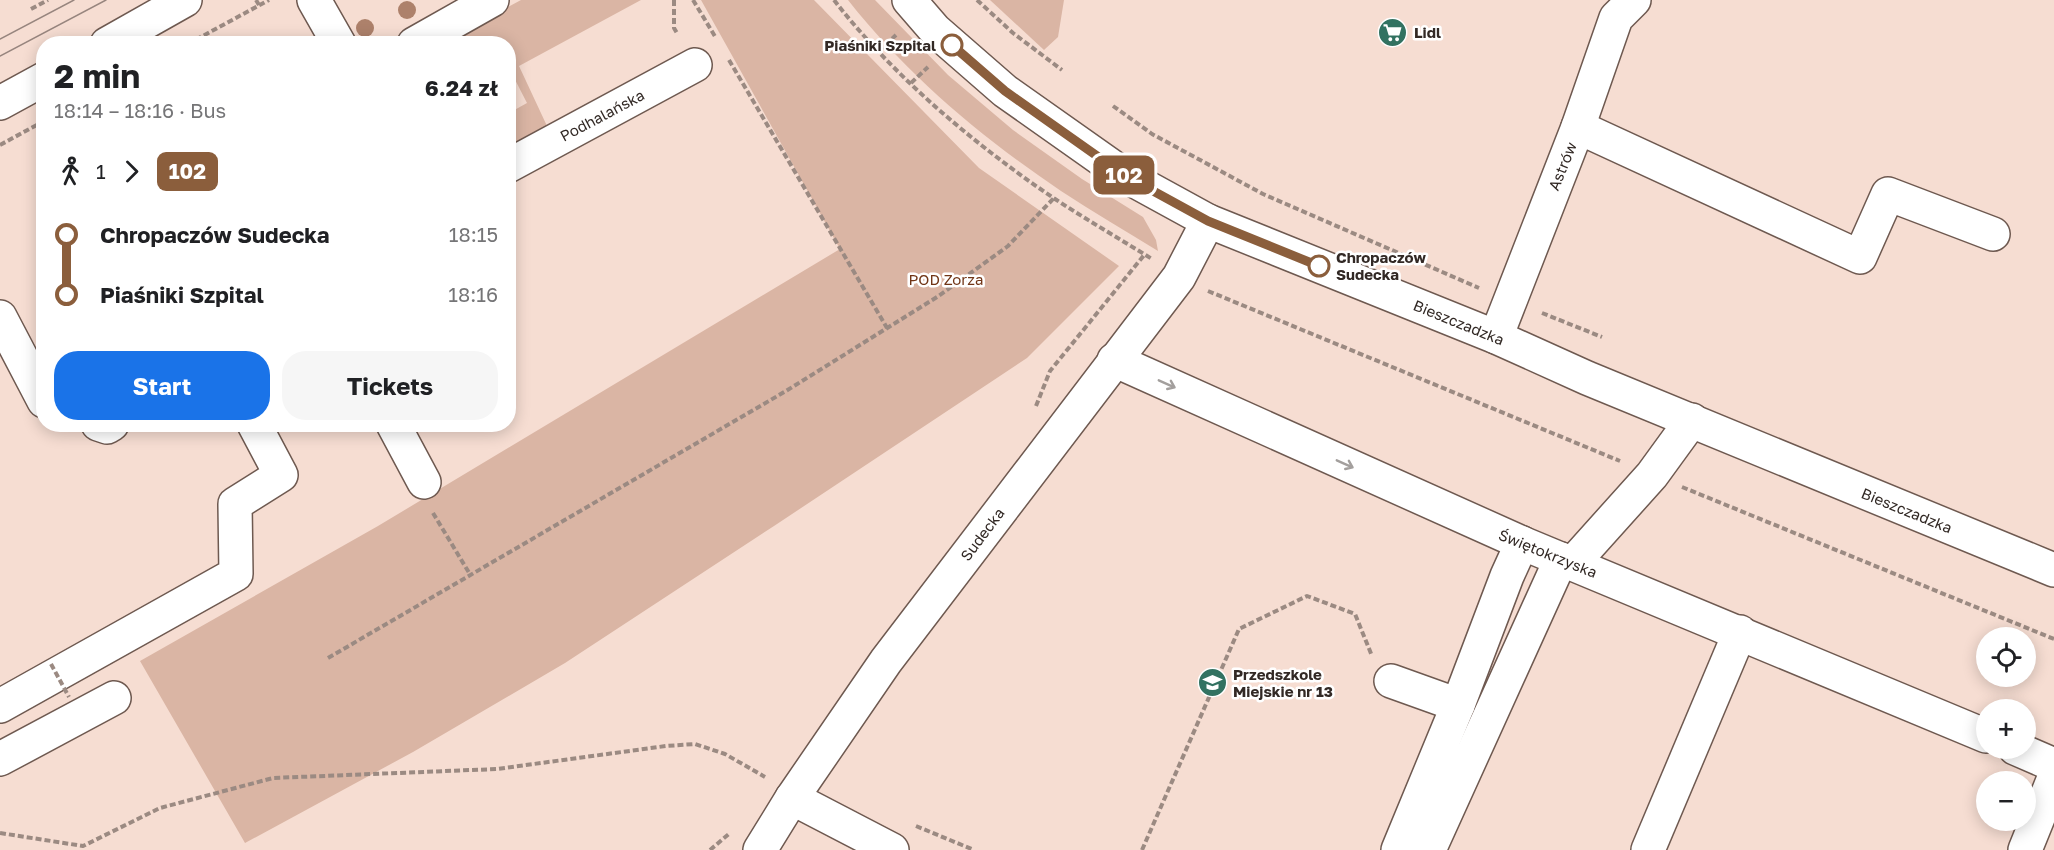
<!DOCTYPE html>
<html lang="en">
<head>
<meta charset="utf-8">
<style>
	:root { --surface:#fff; --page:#f6f6f6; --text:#202124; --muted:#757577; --accent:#1a73e8 }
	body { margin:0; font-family:"Golos Text",sans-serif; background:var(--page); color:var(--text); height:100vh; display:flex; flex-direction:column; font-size:22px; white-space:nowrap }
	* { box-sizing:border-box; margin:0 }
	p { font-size:20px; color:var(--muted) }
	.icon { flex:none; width:33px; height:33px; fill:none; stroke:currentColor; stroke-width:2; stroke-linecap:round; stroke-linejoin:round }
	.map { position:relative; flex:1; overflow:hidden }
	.panel { position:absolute; left:36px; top:36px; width:480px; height:396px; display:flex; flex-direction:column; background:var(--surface); border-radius:24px; box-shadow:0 3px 15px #0003 }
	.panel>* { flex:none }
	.badge { padding:0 12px; border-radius:9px; font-size:21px; line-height:39px }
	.buttons { position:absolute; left:1976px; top:627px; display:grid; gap:12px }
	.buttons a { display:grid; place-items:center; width:60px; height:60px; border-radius:50%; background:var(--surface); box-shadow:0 3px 15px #0003; font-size:30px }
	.map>.badge { position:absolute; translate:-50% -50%; box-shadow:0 0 0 3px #fff }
	.legs { display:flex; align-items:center; gap:9px; height:66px; padding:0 18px; font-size:20px }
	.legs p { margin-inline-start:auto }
	.overview { display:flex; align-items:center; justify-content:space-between; height:102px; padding:0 18px }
	h1 { font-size:33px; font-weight:700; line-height:45px }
	.primary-button { display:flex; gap:12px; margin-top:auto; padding:12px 18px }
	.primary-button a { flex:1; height:69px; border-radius:24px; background:var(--accent); color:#fff; font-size:24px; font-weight:700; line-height:69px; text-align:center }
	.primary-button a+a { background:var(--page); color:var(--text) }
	ul { padding:0 18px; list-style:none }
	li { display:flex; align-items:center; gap:21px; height:60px; font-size:22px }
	li i { display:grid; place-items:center; width:9px; height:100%; margin:0 8px; background:currentColor }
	li i::after { content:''; width:15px; height:15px; margin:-8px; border:4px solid; border-radius:50%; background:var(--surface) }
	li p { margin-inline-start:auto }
	li:first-child i { background:linear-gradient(#0000 50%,currentColor 0) }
	li:last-child i { background:linear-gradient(currentColor 50%,#0000 0) }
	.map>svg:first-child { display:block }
</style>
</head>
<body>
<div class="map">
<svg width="2054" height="850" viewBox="0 0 2054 850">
	<rect width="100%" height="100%" fill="#f6ddd2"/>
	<g fill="#dab5a4">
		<path d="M521 0H641L519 66 547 126 509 147V113L527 103 509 68 508 44H440Z"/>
		<path d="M701 0H814L979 168 1119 266 1027 358 774 526 565 663 413 752 245 843 140 661 378 526 840 249Z"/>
		<path d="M848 0H875L948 75 1013 130 1082 179 1143 217 1156 240 1158 251C1126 231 1093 212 1061 191 982 138 907 75 848 0Z"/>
		<path d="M990 0H1064L1058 37 1044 50Z"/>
	</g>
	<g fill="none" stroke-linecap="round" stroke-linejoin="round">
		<defs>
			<g id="minor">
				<path d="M314 0 339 44"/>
				<path d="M909 0 935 30 1005 91 1124 175 1208 221 1496 337 1587 378 2054 570"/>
				<path d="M107 44 185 0"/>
				<path d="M414 44 492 0"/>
				<path d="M0 103 44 79"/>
				<path d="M1578 127 1860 257 1888 194 1993 234"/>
				<path d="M508 166 695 65"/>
				<path d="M0 317 44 401"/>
				<path d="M1496 337 1578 127 1616 18 1634 0"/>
				<path d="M1114 360 1522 543 1986 736"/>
				<path d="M98 424 107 427 112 424"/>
				<path d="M393 424 424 482"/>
				<path d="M1573 563 1652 475 1692 420"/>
				<path d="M1391 681 1458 705"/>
				<path d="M0 706 236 574 235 504 281 475 254 424"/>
				<path d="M2015 748 2054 765"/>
				<path d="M0 759 114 698"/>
				<path d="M792 798 892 850"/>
				<path d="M760 850 792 798 886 661 1179 277 1208 221"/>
				<path d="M1398 850 1458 705 1507 576 1522 543"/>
				<path d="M1429 850 1561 559"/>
				<path d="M1648 850 1740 632"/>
				<path d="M2025 850 2054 778"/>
			</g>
		</defs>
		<use href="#minor" stroke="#6e5950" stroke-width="36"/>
		<g stroke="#9b8a82" stroke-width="4" stroke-dasharray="6 3" stroke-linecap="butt">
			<path d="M256 0 259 5"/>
			<path d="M674 0V28L678 35"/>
			<path d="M693 0 716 38"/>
			<path d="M834 0C893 76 975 145 1055 199 1087 220 1120 239 1152 259"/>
			<path d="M977 0 1013 33 1062 70"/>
			<path d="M31 9 48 0"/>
			<path d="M188 44 269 0"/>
			<path d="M879 51 896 35"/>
			<path d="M729 60 887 328"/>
			<path d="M911 83 928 67"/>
			<path d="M1113 106 1152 134 1263 194 1479 288"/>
			<path d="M0 145 44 121"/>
			<path d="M1208 291 1620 461"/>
			<path d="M1542 313 1602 337"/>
			<path d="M1036 406 1050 371 1145 254"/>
			<path d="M1682 487 2054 639"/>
			<path d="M433 513 471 576"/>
			<path d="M328 658 786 391 937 297 1008 246 1054 198"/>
			<path d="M916 826 974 850"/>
			<path d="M0 833 83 846 160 808 273 778 497 769 666 746 695 744 725 754 765 777"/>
			<path d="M710 850 730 833"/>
			<path d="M1142 850 1239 629 1307 596 1355 614 1372 656"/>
		</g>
		<use href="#minor" stroke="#fff" stroke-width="33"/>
		<g stroke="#97857e" stroke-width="1.5">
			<path d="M0 39 74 0"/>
			<path d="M0 56 106 0"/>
		</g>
		<path stroke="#9b8a82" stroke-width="4" stroke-dasharray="6 3" stroke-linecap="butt" d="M51 664 69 697"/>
	</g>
	<g fill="#ad816b">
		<circle cx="407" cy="10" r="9"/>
		<circle cx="365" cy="28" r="9"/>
	</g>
	<defs><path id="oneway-shaft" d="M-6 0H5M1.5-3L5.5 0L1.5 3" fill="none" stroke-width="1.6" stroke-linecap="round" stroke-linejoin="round" transform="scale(1.5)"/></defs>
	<g stroke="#a39f9d">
		<use href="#oneway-shaft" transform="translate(1167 384) rotate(24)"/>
		<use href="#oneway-shaft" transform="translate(1345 464) rotate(24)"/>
	</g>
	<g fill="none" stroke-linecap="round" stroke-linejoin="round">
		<defs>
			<path id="line-1" d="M952 45 1005 91 1124 175 1208 221 1319 266"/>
		</defs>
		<use href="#line-1" stroke="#fff" stroke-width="14"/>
		<use href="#line-1" stroke="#8b5e3c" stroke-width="9"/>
	</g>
	<defs>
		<symbol id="supermarket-disc" viewBox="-11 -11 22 22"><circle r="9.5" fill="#327261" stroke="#fff"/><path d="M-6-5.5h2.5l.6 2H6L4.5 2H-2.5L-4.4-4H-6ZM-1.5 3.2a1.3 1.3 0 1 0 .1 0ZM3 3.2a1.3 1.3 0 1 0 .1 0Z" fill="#fff"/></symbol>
		<symbol id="school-disc" viewBox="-11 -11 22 22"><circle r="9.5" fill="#327261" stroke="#fff"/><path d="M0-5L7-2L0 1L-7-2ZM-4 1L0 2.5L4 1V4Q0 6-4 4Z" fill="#fff"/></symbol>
	</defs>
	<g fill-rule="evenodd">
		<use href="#supermarket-disc" x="1376" y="16" width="33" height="33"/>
		<use href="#school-disc" x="1196" y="666" width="33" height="33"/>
	</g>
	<g fill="#fff" stroke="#8b5e3c" stroke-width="3">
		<circle cx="952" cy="45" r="10"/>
		<circle cx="1319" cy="266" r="10"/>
	</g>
	<g text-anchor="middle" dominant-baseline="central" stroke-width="5" stroke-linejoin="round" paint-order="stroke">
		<g font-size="15" font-weight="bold" fill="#322925" stroke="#fff" text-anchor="start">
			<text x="1414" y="32">Lidl</text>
			<text x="1233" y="674">Przedszkole<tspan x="1233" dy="17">Miejskie nr 13</tspan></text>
		</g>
		<g font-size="15" font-weight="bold" fill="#322925" stroke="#fff" text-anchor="end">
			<text x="936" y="45">Piaśniki Szpital</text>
			<text x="1336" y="257" text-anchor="start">Chropaczów<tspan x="1336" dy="17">Sudecka</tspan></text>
		</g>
		<g font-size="15" fill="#322925" stroke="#fff">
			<text transform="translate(602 115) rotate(-28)">Podhalańska</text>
			<text transform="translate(1562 166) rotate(-68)">Astrów</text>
			<text transform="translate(1459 322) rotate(22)">Bieszczadzka</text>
			<text transform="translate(1907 510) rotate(22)">Bieszczadzka</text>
			<text transform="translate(982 534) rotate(-53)">Sudecka</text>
			<text transform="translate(1548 553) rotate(22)">Świętokrzyska</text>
		</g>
		<g font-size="15" fill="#713516" stroke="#fff">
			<text x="946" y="279">POD Zorza</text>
		</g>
	</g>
</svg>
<div class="buttons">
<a><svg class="icon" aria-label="locate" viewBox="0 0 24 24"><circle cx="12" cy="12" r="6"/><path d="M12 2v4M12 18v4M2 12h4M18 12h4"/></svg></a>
<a>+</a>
<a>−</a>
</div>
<b class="badge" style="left:1124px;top:175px;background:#8b5e3c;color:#fff">102</b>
<section class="panel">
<div class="overview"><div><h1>2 min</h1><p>18:14 – 18:16 · Bus</p></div><b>6.24 zł</b></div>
<div class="legs"><svg class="icon" aria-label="walk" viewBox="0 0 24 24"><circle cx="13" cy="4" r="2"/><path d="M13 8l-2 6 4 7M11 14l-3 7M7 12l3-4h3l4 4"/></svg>1<svg class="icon" aria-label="forward" viewBox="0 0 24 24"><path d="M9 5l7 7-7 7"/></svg><b class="badge" style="background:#8b5e3c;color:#fff">102</b></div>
<ul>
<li><i style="color:#8b5e3c"></i><b>Chropaczów Sudecka</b><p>18:15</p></li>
<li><i style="color:#8b5e3c"></i><b>Piaśniki Szpital</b><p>18:16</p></li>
</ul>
<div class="primary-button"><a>Start</a><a>Tickets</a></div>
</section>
</div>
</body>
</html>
